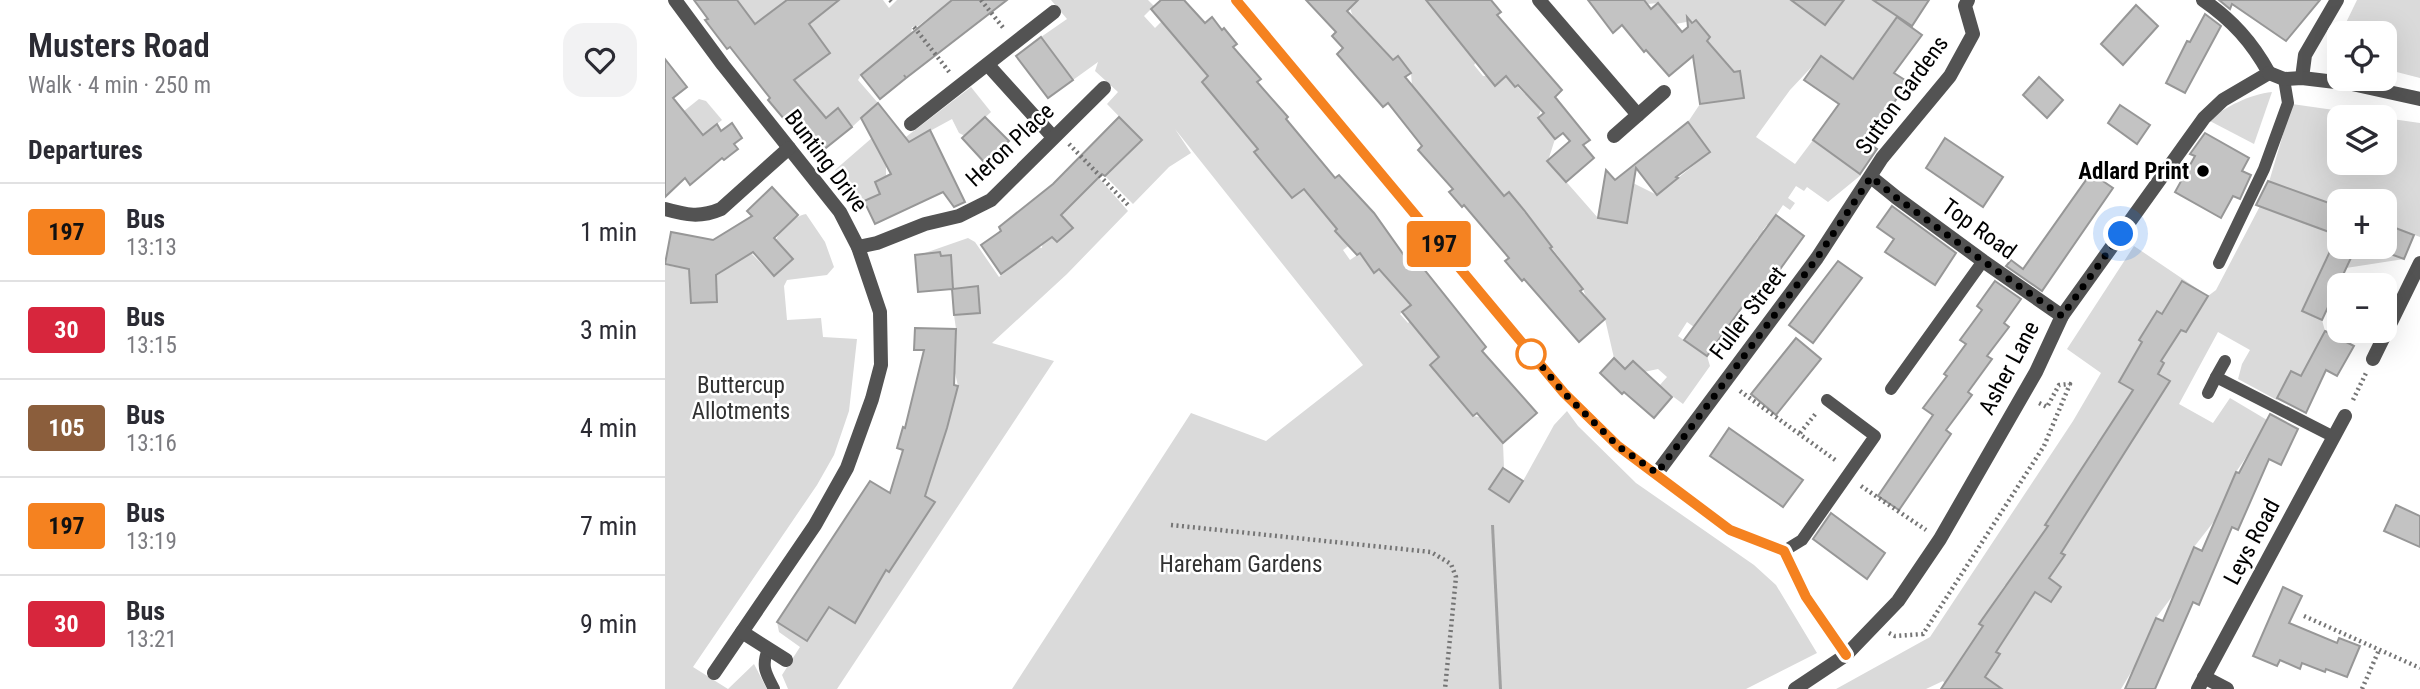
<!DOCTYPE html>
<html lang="en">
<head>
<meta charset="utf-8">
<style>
	:root { --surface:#fff; --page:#f2f2f3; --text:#2b2b33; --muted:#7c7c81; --line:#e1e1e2 }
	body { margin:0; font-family:"Roboto Condensed",sans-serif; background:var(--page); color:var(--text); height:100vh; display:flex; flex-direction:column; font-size:26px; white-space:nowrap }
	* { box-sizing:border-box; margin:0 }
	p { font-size:23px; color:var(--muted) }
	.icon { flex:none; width:38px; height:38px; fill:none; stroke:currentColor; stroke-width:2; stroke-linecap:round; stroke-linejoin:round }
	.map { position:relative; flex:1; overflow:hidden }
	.details { display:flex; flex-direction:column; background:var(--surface); width:665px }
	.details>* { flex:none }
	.badge { padding:0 14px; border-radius:5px; font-size:24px; line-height:46px }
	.fabs { position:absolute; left:1662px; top:21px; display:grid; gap:14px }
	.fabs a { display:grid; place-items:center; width:70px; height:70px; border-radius:14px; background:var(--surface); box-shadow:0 7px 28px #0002; font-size:35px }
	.you { position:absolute; width:35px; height:35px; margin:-18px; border:5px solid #fff; border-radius:50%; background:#1a73e8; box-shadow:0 0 0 10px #1a73e833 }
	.map>.badge { position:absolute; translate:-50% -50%; box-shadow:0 0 0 4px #fff }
	h2 { padding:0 28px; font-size:26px; line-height:63px }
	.round { display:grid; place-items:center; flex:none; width:74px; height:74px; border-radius:21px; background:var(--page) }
	.head { display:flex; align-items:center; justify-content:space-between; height:119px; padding:0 28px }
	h1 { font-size:33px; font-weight:600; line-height:52px }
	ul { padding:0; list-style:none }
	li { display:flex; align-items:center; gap:21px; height:98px; padding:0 28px; border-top:2px solid var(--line) }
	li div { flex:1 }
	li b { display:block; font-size:26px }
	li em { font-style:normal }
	li .badge { min-width:77px; font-weight:700; text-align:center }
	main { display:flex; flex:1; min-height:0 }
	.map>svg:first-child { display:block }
</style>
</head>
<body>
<main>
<section class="details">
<div class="head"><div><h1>Musters Road</h1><p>Walk · 4 min · 250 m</p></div><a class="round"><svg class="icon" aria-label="heart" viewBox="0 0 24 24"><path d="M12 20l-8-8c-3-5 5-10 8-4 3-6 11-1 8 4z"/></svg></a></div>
<h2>Departures</h2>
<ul>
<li><span class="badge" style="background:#f58220;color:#111">197</span><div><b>Bus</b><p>13:13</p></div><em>1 min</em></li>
<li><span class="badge" style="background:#d7263d;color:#fff">30</span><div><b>Bus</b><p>13:15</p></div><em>3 min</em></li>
<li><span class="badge" style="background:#8b5e3c;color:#fff">105</span><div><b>Bus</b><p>13:16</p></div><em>4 min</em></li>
<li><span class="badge" style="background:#f58220;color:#111">197</span><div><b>Bus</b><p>13:19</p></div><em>7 min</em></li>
<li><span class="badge" style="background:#d7263d;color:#fff">30</span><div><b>Bus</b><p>13:21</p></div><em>9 min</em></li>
</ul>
</section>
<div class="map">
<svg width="1755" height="689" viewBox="0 0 1755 689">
	<rect width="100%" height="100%" fill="#fff"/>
	<g fill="#dadada" fill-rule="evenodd">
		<path d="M73 0H122L92 27 62 8Z"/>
		<path d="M174 0H218L224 8 232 0H287L253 26 247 27 246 35 196 75 193 80 213 103 187 127 173 109 161 118 129 79 165 53 152 34 119 35Z"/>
		<path d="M386 0H483L489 6 479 16 490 28 498 20 539 72 542 77 537 82 577 130 605 139 590 152 627 198 639 189 653 206 663 199 681 221 670 231 678 240 689 231 694 238 678 250 685 260 695 253 709 272 714 269 746 305 735 314 743 323 754 314 765 345 774 357 766 365 808 416 815 417 838 443 839 468 858 481 889 425 902 411 913 426 971 483 1089 565 1111 585 1152 653 1081 689H347L526 413 601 441 698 365 510 129 526 153 504 167 468 204 440 176 477 140 442 104 453 92 430 71 433 62 408 80 376 37 402 19Z"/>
		<path d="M680 0H770L767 8 780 23 803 19 787 32 812 61 809 65 818 76H822L830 85 841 76 876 109 873 118 890 139 883 161 933 218 962 223 968 183 992 195 1045 152 1023 122 1035 104 1078 98 1074 71 1031 78 1055 56 1042 41 1045 37 1031 20 1011 24 994 3 982 4 979 0H1132L1137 8 1160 25 1179 0H1218L1215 5 1232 17 1208 50 1218 65 1188 79 1156 57 1125 90 1091 137 1130 164 1148 140 1196 175 1163 202 1142 187 1139 191 1131 186 1123 198 1130 203 1125 210 1118 205 1110 217V230L1102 225 1098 230 1107 237 1102 243 1093 237 1089 243 1096 249 1078 258 1029 327 1022 322 1013 336 1042 356 1045 366 1018 404 994 386 1002 377 993 369 979 372 968 361 960 369 949 358 940 319 921 297 918 289 864 218 837 198 799 146 747 86 746 73 733 56 728 60C717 45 702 35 691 21 685 14 687 7 680 0Z"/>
		<path d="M1692 0H1755V78L1720 69V33H1676Z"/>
		<path d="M306 87 326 112 300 136 294 133 287 119 265 131 276 154 237 140Z"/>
		<path d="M1607 92 1589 144 1543 120C1561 107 1585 94 1607 92Z"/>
		<path d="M34 99 41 101 57 120 39 134 19 111Z"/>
		<path d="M1627 104 1718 117H1675V163H1720V118L1755 123V237L1720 224V201H1675V207L1604 182Z"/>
		<path d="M208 137 221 165V176L210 182 215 194 199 201 170 170Z"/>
		<path d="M434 178 463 211 402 274 327 343 389 361 172 689H123L117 675 135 647 114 632 112 622 142 641 230 509 256 524 270 503 248 489 282 428 293 386 290 373 291 329 289 315 312 286 281 290 280 280 288 279 286 255 276 256 275 252 257 254 303 238 310 242 334 277 373 247 377 248 378 235 382 232 392 242 408 228 395 213Z"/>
		<path d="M1595 206 1675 236V247H1705L1739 259 1681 268 1661 258 1637 311 1657 320 1660 331 1644 361 1639 377 1626 371 1612 400 1573 379 1577 364 1585 350 1553 332 1514 404 1548 423 1565 398 1602 420 1586 450 1571 472 1550 520 1529 547 1509 594 1491 618 1471 664 1456 689H1324L1310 639 1287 673 1302 683 1283 689 1278 681 1261 689H1171L1265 637 1408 421 1436 373 1402 349 1469 246 1543 296 1551 290ZM1517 327 1500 355 1474 340ZM1473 349 1499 364 1480 397ZM1467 402 1485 413 1459 454 1441 443ZM1432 443 1456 459 1433 494 1410 479ZM1403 489 1426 505 1403 540 1380 524ZM1380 542 1399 555 1384 578 1396 587 1386 602 1349 577ZM1340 585 1364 601 1339 640 1314 624Z"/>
		<path d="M141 214 160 242 169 267 162 275 122 280 119 286 122 320 156 318 158 337 192 339 184 411 169 455 152 485 28 667 63 689 89 664 102 689H0V265L23 269 25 277 52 302 51 276 86 253 109 276 128 259 111 240C116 229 129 216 141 214Z"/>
	</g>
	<path fill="#a1a1a1" d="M826 525H829L837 689H834Z"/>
	<g fill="#c3c3c3" stroke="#979797" stroke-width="2">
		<path d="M29 0H72L90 24 122 0H174L144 24 165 53 129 80 161 118 173 108 187 127 152 155 127 123 124 125 103 100 105 98 65 47 62 49 40 20 43 19Z"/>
		<path d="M287 0H342L241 78 239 75 241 78 215 99 196 75Z"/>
		<path d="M496 0H519L540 23 547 17 557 30 559 28 572 44 568 47 596 79 592 82 623 117 621 119 670 178 674 175 709 213 748 268 754 263 821 347 817 351 872 413 838 443 812 413 808 416 765 365 774 357 737 312 746 305 714 269 709 273 695 253 692 255 670 231 672 229 639 189 627 198 589 152 593 149 537 82 543 76 486 9Z"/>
		<path d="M641 0H693L682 11 728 60 733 56 746 73 740 77 839 196 844 192 859 210 887 247 885 248 918 289 915 291 940 319 914 342 859 279 857 281 840 261 844 258 799 205 797 207 784 192 788 189 753 150 757 146 723 103 718 107 672 54 678 48 667 36 671 32Z"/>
		<path d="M761 0H826L836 12 832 15 897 90 890 97 925 140 918 145 929 158 901 182 882 161 905 141 898 133 890 139 873 118 879 113 853 85 850 87 841 76 830 86Z"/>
		<path d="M923 0H979L986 9 993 3 1017 32 1023 27 1022 17 1027 23 1031 20 1045 37 1042 41 1069 72 1075 71 1079 98 1035 104 1028 56 1004 76 981 50 979 52 957 25 948 33Z"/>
		<path d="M1126 0H1179L1160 25Z"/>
		<path d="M1208 0H1264L1247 26Z"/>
		<path d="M1554 0H1655L1621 41 1567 4 1565 9Z"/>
		<path d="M1471 5 1493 26 1458 65 1436 44Z"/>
		<path d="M1540 14 1556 26 1520 93 1501 83 1522 41 1525 42Z"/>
		<path d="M1232 17 1257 35 1229 73 1243 82 1202 142 1212 149 1195 174 1148 140 1174 104 1139 80 1156 56 1188 79Z"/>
		<path d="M376 37 408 80 383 98 351 56Z"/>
		<path d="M0 59 22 87 8 98 38 135 52 124 56 131 67 123 77 138 69 144 73 149 59 160 57 158 25 185 20 178 0 197Z"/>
		<path d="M1374 77 1398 100 1382 118 1358 95Z"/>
		<path d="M213 103 244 142 265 130 300 202 289 207 278 192 210 224 199 201 215 194 210 182 226 174 196 118Z"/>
		<path d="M1455 105 1485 125 1472 144 1443 123Z"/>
		<path d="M320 117 344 141 320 163 297 138Z"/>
		<path d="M454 117 477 140 440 176 437 174 396 215 408 228 392 242 387 237 336 274 316 245 336 231 334 227 388 184Z"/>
		<path d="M1023 122 1045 152 1011 177 1013 178 992 195 971 168 962 223 933 218 941 170 950 180Z"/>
		<path d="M1540 133 1584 158 1577 171 1586 175 1575 199 1568 196 1556 218 1510 192 1530 156 1525 154Z"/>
		<path d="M1280 138 1338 177 1318 207 1261 168Z"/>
		<path d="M1426 173 1448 188 1377 291 1341 266 1346 260 1358 269Z"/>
		<path d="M1603 181 1675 207V236L1591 205Z"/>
		<path d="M107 187 133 215 109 238 128 259 109 276 88 252 51 275 52 302 26 303 24 269 0 264 6 232 48 240 87 216 82 211Z"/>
		<path d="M1227 206 1291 253 1270 285 1220 252 1229 239 1212 227Z"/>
		<path d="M1111 215 1139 236 1085 311 1078 306 1042 356 1019 340Z"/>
		<path d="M1720 224 1749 235 1739 259 1720 252Z"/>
		<path d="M1667 247H1691L1657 320 1637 311Z"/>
		<path d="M275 252 276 256 286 255 288 289 313 286 315 313 289 315 287 289 253 292 250 255Z"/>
		<path d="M1173 261 1197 278 1148 343 1124 325Z"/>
		<path d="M1330 281 1356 299 1339 323 1344 327 1322 356 1327 359 1303 392 1307 395 1281 430 1286 434 1234 510 1213 496 1268 415 1258 408 1282 376 1279 374 1301 344 1295 340 1317 310 1312 306Z"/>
		<path d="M1517 281 1543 296 1521 332 1516 330 1496 361 1499 363 1493 374 1505 381 1396 553 1400 555 1384 578 1396 587 1386 602 1370 592 1331 652 1335 654 1320 677 1337 689H1276L1318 626 1314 624 1383 526 1380 525 1468 390 1454 382 1477 342 1474 340 1492 311 1497 314Z"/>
		<path d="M250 328 291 329 289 385 293 386 282 428 260 496 270 502 224 572 221 570 190 623 164 607 142 641 112 622 205 481 225 493 238 450 232 448 238 427 240 428 259 350H249Z"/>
		<path d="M1660 331 1689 346 1672 376 1661 370 1641 413 1612 398 1626 371 1636 376Z"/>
		<path d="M1131 338 1156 359 1111 415 1086 394Z"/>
		<path d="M949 358 960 369 968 361 1007 397 989 418 959 392 957 394 935 373Z"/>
		<path d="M1605 414 1633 429 1616 465 1604 459 1573 530 1567 527 1534 605 1528 602 1490 689H1460L1491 618 1498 621 1529 547 1537 551 1571 472 1574 473Z"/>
		<path d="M1064 428 1138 480 1118 507 1045 456Z"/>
		<path d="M838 468 858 481 844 502 824 489Z"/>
		<path d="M1731 505 1755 516V547L1719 531Z"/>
		<path d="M1166 513 1220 553 1202 579 1148 539Z"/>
		<path d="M1618 587 1637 596 1624 623 1672 643 1674 638 1695 646 1682 677 1661 669 1660 672 1637 663 1635 669 1615 660 1612 666 1588 656Z"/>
	</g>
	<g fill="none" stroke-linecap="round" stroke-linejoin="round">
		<g stroke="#757575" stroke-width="4.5" stroke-dasharray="2 3.5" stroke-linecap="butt">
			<path d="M225 0 227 2"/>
			<path d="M316 0 340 30"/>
			<path d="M249 27 285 73"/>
			<path d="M404 144 464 206"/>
			<path d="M1075 391 1173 462"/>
			<path d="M1688 400 1701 373"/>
			<path d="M1135 433 1152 412"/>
			<path d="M1196 486 1261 530"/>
			<path d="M506 525 766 552 786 564 791 577 780 689"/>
			<path d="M1639 616 1755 668"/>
			<path d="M1224 633 1230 636 1258 634 1379 446 1405 384 1394 385 1382 407 1372 402"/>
			<path d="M1697 689 1714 650"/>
		</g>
		<g stroke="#535353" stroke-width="12">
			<path d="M1554 263 1599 169 1623 103 1619 79"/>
			<path d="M1560 361 1551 377 1669 437"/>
			<path d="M1226 389 1318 261"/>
			<path d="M1543 393 1551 377"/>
			<path d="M1119 551 1137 540 1210 436 1162 400"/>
			<path d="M103 649C96 667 101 673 109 689"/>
		</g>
		<g stroke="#535353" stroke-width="14">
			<path d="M10 0 58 65 175 212 193 247 215 312 216 365 207 399 182 468 150 525 49 673"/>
			<path d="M571 0 899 393 953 446 1065 530 1119 551 1141 597 1181 655"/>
			<path d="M874 0 973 115"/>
			<path d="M323 65 388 137"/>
			<path d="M1637 78 1640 55 1672 0"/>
			<path d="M246 124 389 12"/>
			<path d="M949 136 999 92"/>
			<path d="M1206 177 1232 198 1318 261 1397 316"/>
			<path d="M0 209C21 215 35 218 56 209L124 148"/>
			<path d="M193 247 212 243 260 224 294 216 326 200 439 88"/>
			<path d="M1708 359 1755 263"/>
			<path d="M992 473 1152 258 1217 158 1285 76 1308 34 1300 6 1303 0"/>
			<path d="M77 632 121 660"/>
			<path d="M1539 677 1562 689"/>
			<path d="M1130 689 1181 655 1233 601 1275 539 1371 372 1397 316 1539 118 1558 100 1604 73C1587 42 1567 20 1538 0"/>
			<path d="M1533 689 1680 416"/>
		</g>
		<path stroke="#535353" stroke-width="14" d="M1604 73 1619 79 1637 78 1687 84 1755 99"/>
	</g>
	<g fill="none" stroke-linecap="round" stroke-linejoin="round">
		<defs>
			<path id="line" d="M571 0 899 393 953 446 1065 530 1119 551 1141 597 1181 655"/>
		</defs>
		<use href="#line" stroke="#fff" stroke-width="16"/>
		<use href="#line" stroke="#f58220" stroke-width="10"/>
		<path stroke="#000" stroke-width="7" stroke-dasharray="0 12.6" d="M866 354 864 351 899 393 953 446 992 473 1152 258 1206 177 1232 198 1318 261 1397 316 1456 234"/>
	</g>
	<circle fill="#000" stroke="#fff" stroke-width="2.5" cx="1538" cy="171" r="7"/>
	<circle fill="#fff" stroke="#f58220" stroke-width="3.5" cx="866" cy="354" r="14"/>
	<g text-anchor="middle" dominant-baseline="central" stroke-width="5" stroke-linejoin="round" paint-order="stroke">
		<g font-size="23" fill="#000" stroke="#fff">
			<text transform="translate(1237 95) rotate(-54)">Sutton Gardens</text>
			<text transform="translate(345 145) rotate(-43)">Heron Place</text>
			<text transform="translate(161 161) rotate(53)">Bunting Drive</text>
			<text transform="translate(1314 229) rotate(36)">Top Road</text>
			<text transform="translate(1083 313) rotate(-53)">Fuller Street</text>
			<text transform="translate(1344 368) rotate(-62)">Asher Lane</text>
			<text transform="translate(1587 542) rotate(-62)">Leys Road</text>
		</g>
		<g font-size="23" font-weight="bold" fill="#000" stroke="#fff" text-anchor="end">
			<text x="1524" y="171">Adlard Print</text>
		</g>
		<g font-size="23" fill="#313131" stroke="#fff">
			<text x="76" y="385">Buttercup<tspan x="76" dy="26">Allotments</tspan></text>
			<text x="576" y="564">Hareham Gardens</text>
		</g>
	</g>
</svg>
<div class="fabs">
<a><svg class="icon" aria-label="locate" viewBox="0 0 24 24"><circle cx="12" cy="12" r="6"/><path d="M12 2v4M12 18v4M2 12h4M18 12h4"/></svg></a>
<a><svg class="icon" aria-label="layers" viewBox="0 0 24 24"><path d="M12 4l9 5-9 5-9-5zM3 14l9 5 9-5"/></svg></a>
<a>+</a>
<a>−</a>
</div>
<div class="you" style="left:1456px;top:234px"></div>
<b class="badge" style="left:774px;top:244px;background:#f58220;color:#111">197</b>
</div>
</main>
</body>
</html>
